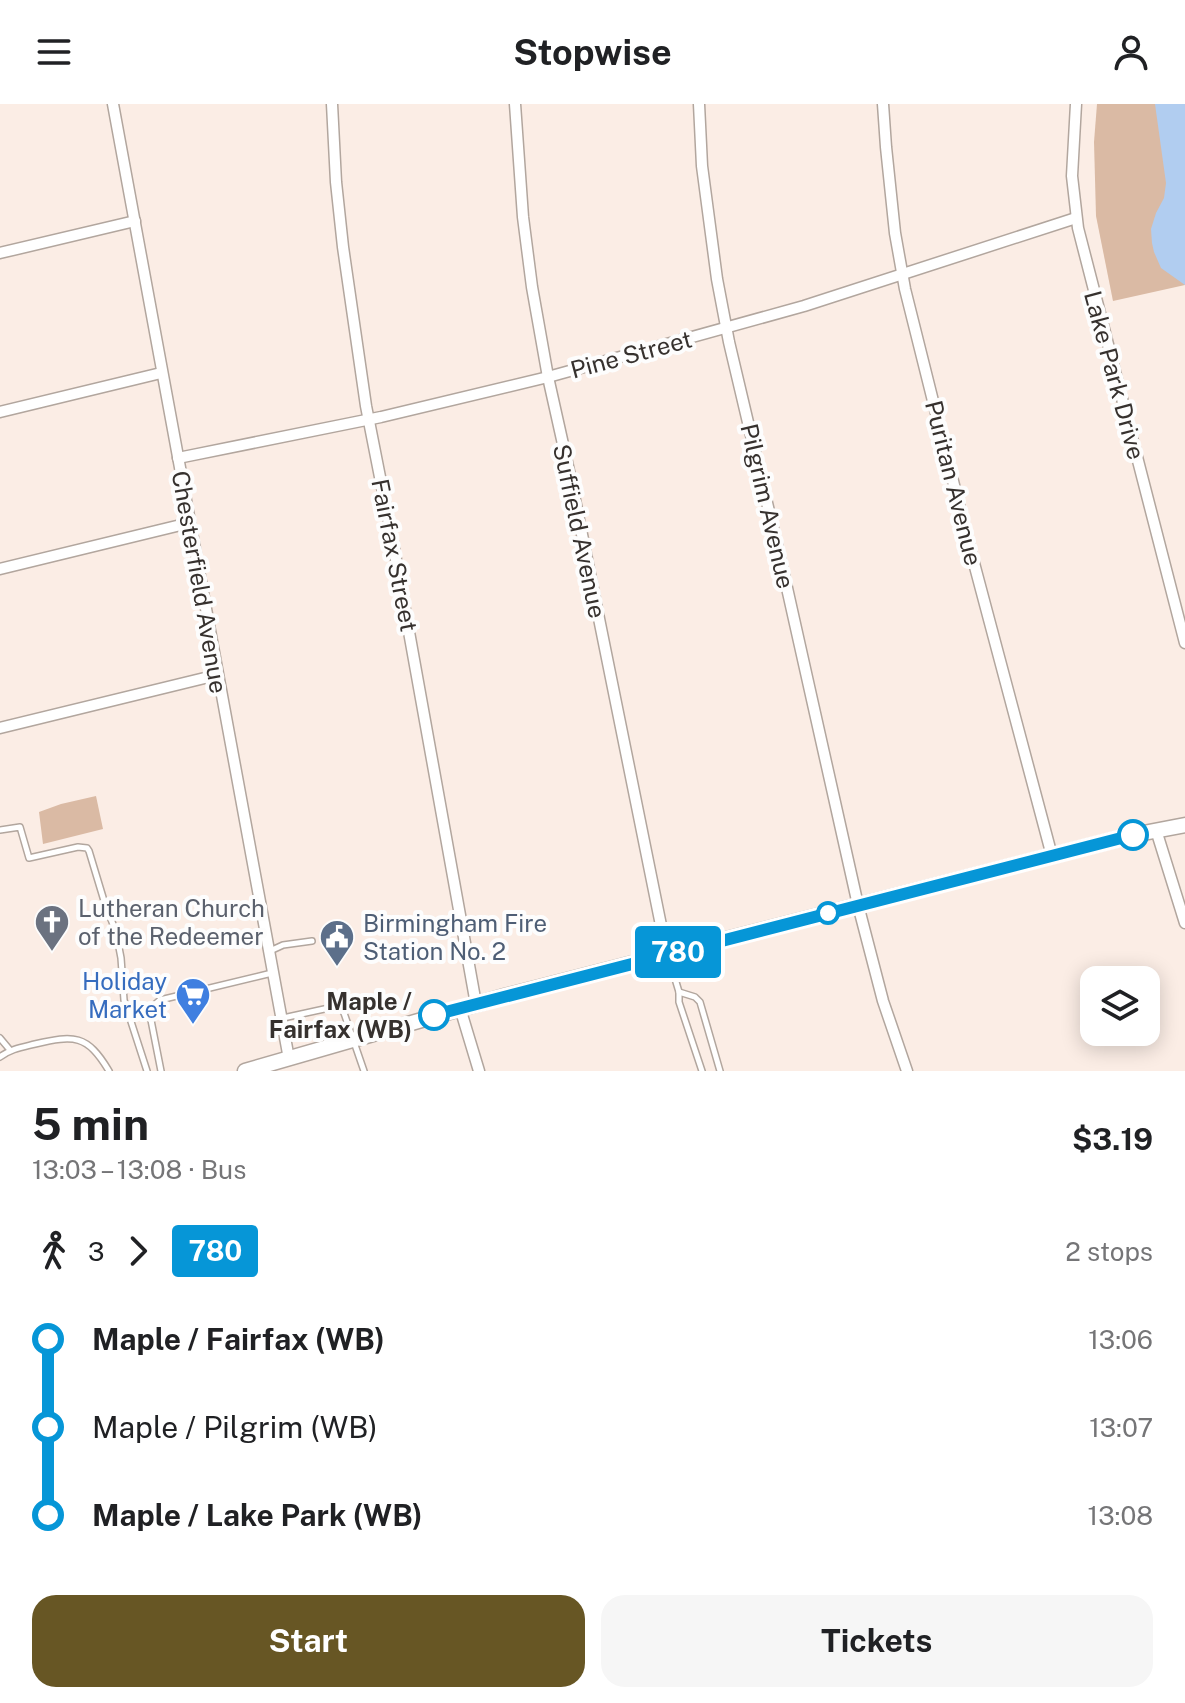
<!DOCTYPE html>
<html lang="en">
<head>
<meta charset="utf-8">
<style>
	:root { --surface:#fff; --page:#f6f6f6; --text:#202124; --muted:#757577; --accent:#675624 }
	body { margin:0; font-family:"Public Sans",sans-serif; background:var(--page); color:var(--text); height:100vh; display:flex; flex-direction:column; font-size:30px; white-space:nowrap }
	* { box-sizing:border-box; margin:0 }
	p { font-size:26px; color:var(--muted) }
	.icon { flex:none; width:44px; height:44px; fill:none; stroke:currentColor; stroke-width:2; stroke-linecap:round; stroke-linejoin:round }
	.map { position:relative; height:967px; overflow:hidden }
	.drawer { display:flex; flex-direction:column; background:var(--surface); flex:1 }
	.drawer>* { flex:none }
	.badge { padding:0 16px; border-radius:6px; font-size:28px; line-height:52px }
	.controls { position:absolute; left:1080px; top:862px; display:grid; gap:16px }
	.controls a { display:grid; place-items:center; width:80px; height:80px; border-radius:16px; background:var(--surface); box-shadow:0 4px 20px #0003; font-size:40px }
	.map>.badge { position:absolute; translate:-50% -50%; box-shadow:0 0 0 4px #fff }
	.legs { display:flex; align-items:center; gap:12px; height:88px; padding:0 32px; font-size:26px }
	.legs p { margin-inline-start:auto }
	.overview { display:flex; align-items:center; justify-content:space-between; height:136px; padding:0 32px }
	h1 { font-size:44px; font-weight:700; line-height:60px }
	.action { display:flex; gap:16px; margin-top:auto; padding:16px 32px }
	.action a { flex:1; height:92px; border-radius:24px; background:var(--accent); color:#fff; font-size:32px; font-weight:700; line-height:92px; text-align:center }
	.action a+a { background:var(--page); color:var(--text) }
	ul { padding:0 32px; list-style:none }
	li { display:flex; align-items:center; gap:28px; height:88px; font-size:30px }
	li i { display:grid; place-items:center; width:12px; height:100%; margin:0 10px; background:currentColor }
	li i::after { content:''; width:20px; height:20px; margin:-10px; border:6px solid; border-radius:50%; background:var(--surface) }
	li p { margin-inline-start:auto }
	li:first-child i { background:linear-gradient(#0000 50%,currentColor 0) }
	li:last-child i { background:linear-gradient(currentColor 50%,#0000 0) }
	header { display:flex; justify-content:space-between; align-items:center; height:104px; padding:0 32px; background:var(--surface); font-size:36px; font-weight:700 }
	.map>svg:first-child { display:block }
</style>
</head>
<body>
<header><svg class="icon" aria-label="menu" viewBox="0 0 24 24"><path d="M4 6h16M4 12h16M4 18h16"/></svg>Stopwise<svg class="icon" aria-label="person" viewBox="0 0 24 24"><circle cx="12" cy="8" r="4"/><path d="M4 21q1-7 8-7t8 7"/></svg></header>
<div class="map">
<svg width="1185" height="967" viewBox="0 0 1185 967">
	<rect width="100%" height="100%" fill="#fbede5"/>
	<g fill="#dabaa4">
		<path d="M1097 0H1185V181L1113 197 1096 112 1094 38Z"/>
		<path d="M96 692 103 725 43 740 39 708 61 700Z"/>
	</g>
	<path fill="#b1cdf0" d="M1155 0H1185V181L1161 164 1154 148 1152 139 1151 125 1156 109 1164 94 1166 79Z"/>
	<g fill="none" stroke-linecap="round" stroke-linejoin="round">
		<defs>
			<g id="service">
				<path d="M0 726 20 723 29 754 78 743 87 744 89 747 105 800 116 828 121 854 124 896 147 967"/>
				<path d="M270 847 283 841 312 837"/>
				<path d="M668 851 679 888V898L702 967"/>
				<path d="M679 888 695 893 700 898 720 967"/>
				<path d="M283 914 338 902 344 909 364 967"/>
				<path d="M0 934 10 946"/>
				<path d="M0 953C10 945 23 943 35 940 74 931 87 930 109 967"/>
				<path d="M161 967 150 911 152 903 160 896 272 869"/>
			</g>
			<g id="minor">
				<path d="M113 0 289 955"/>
				<path d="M332 0 336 78 343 143 366 302 393 439 476 900"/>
				<path d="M515 0 523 113 532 183 548 273 571 376 667 851"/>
				<path d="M699 0 702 62 717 175 729 238 785 475 858 801 883 897 907 967"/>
				<path d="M883 0 886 43 895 129 905 185 966 429 1052 752"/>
				<path d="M1076 0 1072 72 1078 124 1185 539"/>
				<path d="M0 149 135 117"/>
				<path d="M0 308 161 269"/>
				<path d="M178 354 381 313 548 273 804 202 1076 114"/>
				<path d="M0 465 189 419"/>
				<path d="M0 624 217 571"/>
				<path d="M1156 726 1185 819"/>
				<path d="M460 904 479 967"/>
			</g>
			<path id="secondary" d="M245 967 505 892 1133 731 1185 721"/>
		</defs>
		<use href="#service" stroke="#b2a69e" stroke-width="8"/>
		<use href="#minor" stroke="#b2a69e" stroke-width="13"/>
		<use href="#secondary" stroke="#b2a69e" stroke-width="17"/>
		<use href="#service" stroke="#fff" stroke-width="5"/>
		<use href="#minor" stroke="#fff" stroke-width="10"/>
		<use href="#secondary" stroke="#fff" stroke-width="14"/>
	</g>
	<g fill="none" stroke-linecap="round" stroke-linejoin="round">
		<defs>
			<path id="line-1" d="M434 911 1133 731"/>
		</defs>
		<use href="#line-1" stroke="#fff" stroke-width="18"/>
		<use href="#line-1" stroke="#0696d7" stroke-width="12"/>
	</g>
	<defs>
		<symbol id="church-pin" viewBox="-11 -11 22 30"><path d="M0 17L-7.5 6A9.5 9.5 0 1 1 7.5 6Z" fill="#6b7280" stroke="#fdfdfd"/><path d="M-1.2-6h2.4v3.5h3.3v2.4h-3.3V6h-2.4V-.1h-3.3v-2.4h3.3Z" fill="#fff"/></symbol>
		<symbol id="civic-pin" viewBox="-11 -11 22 30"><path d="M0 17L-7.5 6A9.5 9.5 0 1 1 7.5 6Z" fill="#5c6f8a" stroke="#fdfdfd"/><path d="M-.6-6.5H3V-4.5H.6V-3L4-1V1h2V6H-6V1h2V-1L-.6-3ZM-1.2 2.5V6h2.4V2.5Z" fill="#fff"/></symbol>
		<symbol id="supermarket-pin" viewBox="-11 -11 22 30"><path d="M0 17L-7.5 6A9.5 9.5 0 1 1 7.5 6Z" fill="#3f7fe0" stroke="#fdfdfd"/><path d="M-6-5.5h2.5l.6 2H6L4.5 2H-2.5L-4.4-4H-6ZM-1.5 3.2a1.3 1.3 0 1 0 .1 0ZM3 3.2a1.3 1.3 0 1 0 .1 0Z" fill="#fff"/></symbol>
	</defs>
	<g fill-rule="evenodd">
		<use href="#church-pin" x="32" y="798" width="40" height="54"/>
		<use href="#civic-pin" x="317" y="813" width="40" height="54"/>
		<use href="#supermarket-pin" x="173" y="871" width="40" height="54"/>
	</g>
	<g fill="#fff" stroke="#0696d7" stroke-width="4">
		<circle cx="1133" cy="731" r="14"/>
		<circle cx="828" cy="809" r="10"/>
		<circle cx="434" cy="911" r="14"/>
	</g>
	<g text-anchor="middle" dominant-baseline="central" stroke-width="8" stroke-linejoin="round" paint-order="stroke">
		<g font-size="24" fill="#36312e" stroke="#fdfdfd">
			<text transform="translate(631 250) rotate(-15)">Pine Street</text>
			<text transform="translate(1115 271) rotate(75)">Lake Park Drive</text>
			<text transform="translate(954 379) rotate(76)">Puritan Avenue</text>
			<text transform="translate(768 402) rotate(77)">Pilgrim Avenue</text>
			<text transform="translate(580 427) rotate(78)">Suffield Avenue</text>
			<text transform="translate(395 451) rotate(79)">Fairfax Street</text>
			<text transform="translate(200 478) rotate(80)">Chesterfield Avenue</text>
		</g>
		<g font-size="24" fill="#5b616d" stroke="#fdfdfd" text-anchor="start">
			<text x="78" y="804">Lutheran Church<tspan x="78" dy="28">of the Redeemer</tspan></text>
		</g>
		<g font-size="24" fill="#4e5e75" stroke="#fdfdfd" text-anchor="start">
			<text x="363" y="819">Birmingham Fire<tspan x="363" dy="28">Station No. 2</tspan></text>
		</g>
		<g font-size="24" fill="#366cbe" stroke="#fdfdfd" text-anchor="end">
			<text x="167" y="877">Holiday<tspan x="167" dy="28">Market</tspan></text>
		</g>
		<g font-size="24" font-weight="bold" fill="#36312e" stroke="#fdfdfd" text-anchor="end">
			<text x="412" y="897">Maple /<tspan x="412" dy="28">Fairfax (WB)</tspan></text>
		</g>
	</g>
</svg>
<div class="controls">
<a><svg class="icon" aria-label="layers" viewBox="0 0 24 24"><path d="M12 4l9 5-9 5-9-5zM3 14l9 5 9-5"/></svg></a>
</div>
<b class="badge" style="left:678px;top:848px;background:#0696d7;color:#fff">780</b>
</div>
<section class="drawer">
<div class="overview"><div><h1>5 min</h1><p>13:03 – 13:08 · Bus</p></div><b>$3.19</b></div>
<div class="legs"><svg class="icon" aria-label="walk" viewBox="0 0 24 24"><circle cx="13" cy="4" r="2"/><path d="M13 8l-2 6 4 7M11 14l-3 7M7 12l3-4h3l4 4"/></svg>3<svg class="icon" aria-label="forward" viewBox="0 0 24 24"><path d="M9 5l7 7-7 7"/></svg><b class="badge" style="background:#0696d7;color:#fff">780</b><p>2 stops</p></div>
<ul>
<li><i style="color:#0696d7"></i><b>Maple / Fairfax (WB)</b><p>13:06</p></li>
<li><i style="color:#0696d7"></i><span>Maple / Pilgrim (WB)</span><p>13:07</p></li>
<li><i style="color:#0696d7"></i><b>Maple / Lake Park (WB)</b><p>13:08</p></li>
</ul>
<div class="action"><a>Start</a><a>Tickets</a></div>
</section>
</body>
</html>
